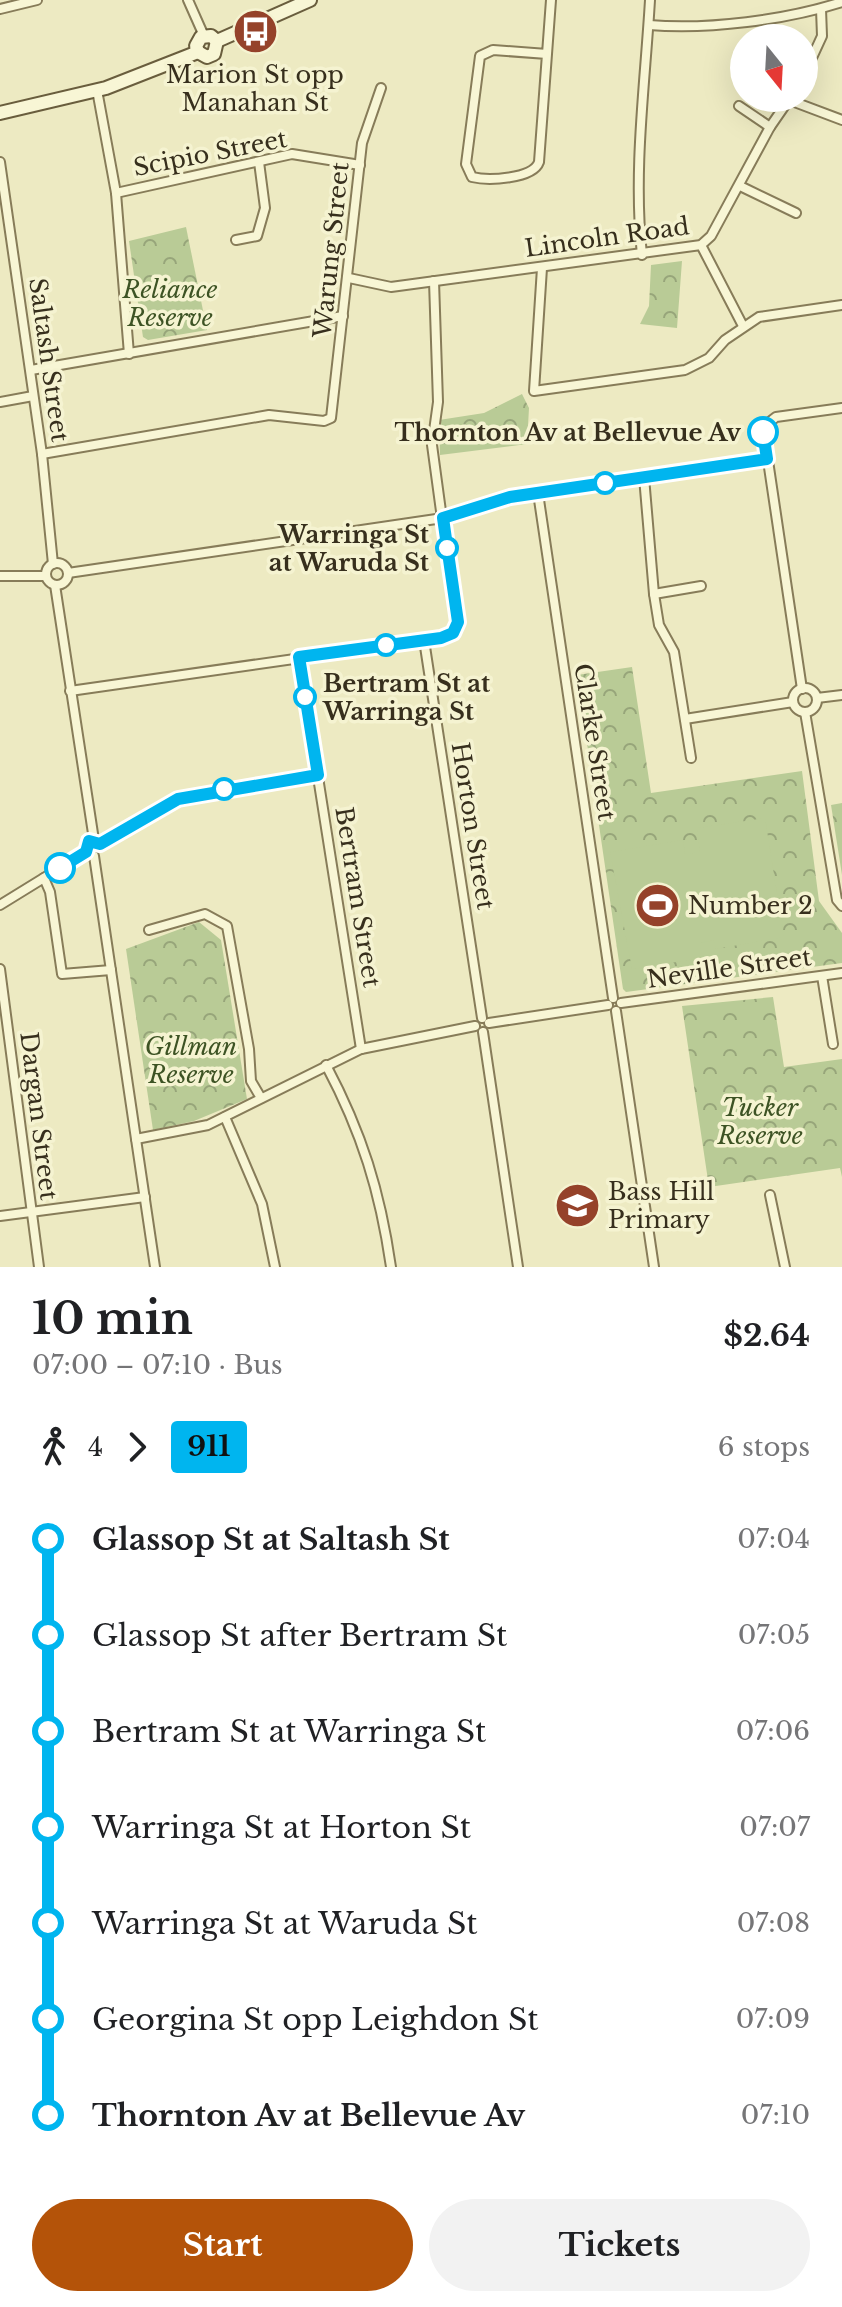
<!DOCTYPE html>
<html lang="en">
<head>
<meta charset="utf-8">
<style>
	:root { --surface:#fff; --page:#f2f2f2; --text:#202124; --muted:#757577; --accent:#b45309 }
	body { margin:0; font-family:"Libre Baskerville",serif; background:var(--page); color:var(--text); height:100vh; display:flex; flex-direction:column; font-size:30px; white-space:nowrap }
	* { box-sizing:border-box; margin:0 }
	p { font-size:26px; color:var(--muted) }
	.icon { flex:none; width:44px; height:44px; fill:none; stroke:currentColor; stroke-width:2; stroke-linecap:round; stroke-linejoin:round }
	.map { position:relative; height:1267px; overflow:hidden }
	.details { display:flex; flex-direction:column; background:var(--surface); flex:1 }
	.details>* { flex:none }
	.badge { padding:0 16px; border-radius:6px; font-size:28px; line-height:52px }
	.needle { width:52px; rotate:162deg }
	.fabs { position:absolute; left:730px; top:24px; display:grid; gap:16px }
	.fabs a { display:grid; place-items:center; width:88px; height:88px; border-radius:50%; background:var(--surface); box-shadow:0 8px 32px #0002; font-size:40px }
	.map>.badge { position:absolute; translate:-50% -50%; box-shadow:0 0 0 4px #fff }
	.legs { display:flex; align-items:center; gap:12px; height:88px; padding:0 32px; font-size:26px }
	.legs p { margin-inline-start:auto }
	.head { display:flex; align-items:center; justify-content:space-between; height:136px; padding:0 32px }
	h1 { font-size:44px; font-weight:700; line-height:60px }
	.button { display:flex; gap:16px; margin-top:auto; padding:16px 32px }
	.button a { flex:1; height:92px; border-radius:48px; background:var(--accent); color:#fff; font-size:32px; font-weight:700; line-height:92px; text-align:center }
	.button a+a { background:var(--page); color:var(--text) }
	ul { padding:0 32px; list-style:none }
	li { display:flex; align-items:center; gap:28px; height:96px; font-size:30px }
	li i { display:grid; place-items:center; width:12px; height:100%; margin:0 10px; background:currentColor }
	li i::after { content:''; width:20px; height:20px; margin:-10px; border:6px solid; border-radius:50%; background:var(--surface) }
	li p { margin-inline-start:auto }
	li:first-child i { background:linear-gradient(#0000 50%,currentColor 0) }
	li:last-child i { background:linear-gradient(currentColor 50%,#0000 0) }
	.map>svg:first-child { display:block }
</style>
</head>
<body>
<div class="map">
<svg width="842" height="1267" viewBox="0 0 842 1267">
	<defs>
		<pattern id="park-crowns" width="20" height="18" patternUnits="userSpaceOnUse" patternTransform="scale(2)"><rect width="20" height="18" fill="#b9cb96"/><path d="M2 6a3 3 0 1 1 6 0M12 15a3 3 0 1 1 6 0" fill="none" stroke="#97a57a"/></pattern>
	</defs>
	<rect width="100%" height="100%" fill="#edeac2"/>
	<g fill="url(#park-crowns)">
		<path d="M186 227 207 330 148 340 143 337 129 241Z"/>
		<path d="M682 261 677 328 640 324 649 306 651 265Z"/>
		<path d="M522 394 529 408 527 444 440 455 439 420 484 413Z"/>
		<path d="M632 667 651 793 802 771 819 901 842 933V963L626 992 623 989 577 675Z"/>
		<path d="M842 803V875L831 805Z"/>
		<path d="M199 922 221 940 247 1099 194 1121 153 1130 126 949Z"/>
		<path d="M773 997 784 1067 842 1059V1177L840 1168 709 1187 682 1006Z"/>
	</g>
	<path fill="#b9cb96" d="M765 818 784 937 716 949 714 940 700 943 702 958 632 969 610 852 683 840 685 854 700 852 697 828Z"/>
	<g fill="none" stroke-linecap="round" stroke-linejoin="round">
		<defs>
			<g id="street">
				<path d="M188 0 204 36"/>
				<path d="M0 9 37 0"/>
				<path d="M649 25C708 30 786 20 842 2"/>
				<path d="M547 54 493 50 480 56 466 164 472 177C488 181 533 179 539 162L551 0"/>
				<path d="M804 75 822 36 821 9"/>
				<path d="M97 90 116 193 129 354"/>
				<path d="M789 100 842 120"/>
				<path d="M739 106 770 127"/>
				<path d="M0 162 42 454 53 564"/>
				<path d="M740 186 796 213"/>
				<path d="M116 193 292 154 360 165"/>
				<path d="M236 240 257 236 265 208 259 162"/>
				<path d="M701 245 743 326"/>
				<path d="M642 255C633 170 645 85 650 0"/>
				<path d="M542 268 534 391 685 370 709 358 725 340 759 317 842 305"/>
				<path d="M349 278 391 287 701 245 711 236 770 127 790 98"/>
				<path d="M31 370 343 316"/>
				<path d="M0 402 33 396"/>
				<path d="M42 454 269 415 324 421 331 418 362 143 381 88"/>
				<path d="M644 477 654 594 659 625 674 652 691 758"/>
				<path d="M538 493 613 998"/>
				<circle cx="57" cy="574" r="11"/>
				<path d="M68 573 443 518 510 497 767 459"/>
				<path d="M0 576H46"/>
				<path d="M55 585 94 840"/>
				<path d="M654 594 701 586"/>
				<path d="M424 640 482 1018"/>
				<path d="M299 657 361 1049"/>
				<circle cx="805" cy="700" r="12"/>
				<path d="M802 689 763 427 776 417 842 408"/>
				<path d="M70 691 441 638 457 629 432 445 438 402 434 281"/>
				<path d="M817 698 842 695"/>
				<path d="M805 712 837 900 842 906"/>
				<path d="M685 719 793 702"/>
				<path d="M100 844 178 799 318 775"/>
				<path d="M94 856 155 1267"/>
				<path d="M44 878 50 892 62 974 111 970"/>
				<path d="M0 905 86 852"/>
				<path d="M149 930 205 914 227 926 249 1049 251 1081 261 1098"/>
				<path d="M0 969 39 1267"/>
				<path d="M822 976 833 1044"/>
				<path d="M621 1003 842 973"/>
				<path d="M616 1011 654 1267"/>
				<path d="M489 1023 608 1005"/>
				<path d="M483 1032 518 1267"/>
				<path d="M326 1065C362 1133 380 1191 391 1267"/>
				<path d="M225 1117 262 1204 275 1267"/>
				<path d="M136 1139 208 1125 361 1049 475 1026"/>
				<path d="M770 1195 785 1267"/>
				<path d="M0 1216 145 1197"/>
			</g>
			<g id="secondary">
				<path d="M217 41 310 0"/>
				<path d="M198 52 196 46 201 37 211 36 217 41"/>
				<path d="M198 52 207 57 214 54 217 41"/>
				<path d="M0 113 106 88 198 52"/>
			</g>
		</defs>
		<use href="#street" stroke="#877c59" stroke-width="12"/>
		<use href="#secondary" stroke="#695d3d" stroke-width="16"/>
		<use href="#street" stroke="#f8f6d5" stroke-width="8"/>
		<use href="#secondary" stroke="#f8f6d5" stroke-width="12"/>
	</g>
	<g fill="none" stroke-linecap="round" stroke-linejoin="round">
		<defs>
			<path id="line-1" d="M60 868 86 852 89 841 100 844 178 799 318 775 299 657 441 638 453 633 458 622 443 518 510 497 767 459 763 432"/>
		</defs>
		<use href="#line-1" stroke="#fff" stroke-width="18"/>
		<use href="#line-1" stroke="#00b5ef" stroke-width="12"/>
	</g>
	<defs>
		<symbol id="bus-disc" viewBox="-11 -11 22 22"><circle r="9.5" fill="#95422a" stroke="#f5f3d1"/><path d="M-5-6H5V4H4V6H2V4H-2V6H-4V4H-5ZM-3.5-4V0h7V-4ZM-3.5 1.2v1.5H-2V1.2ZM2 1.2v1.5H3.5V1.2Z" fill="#fff"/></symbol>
		<symbol id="stadium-disc" viewBox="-11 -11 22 22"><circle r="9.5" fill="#95422a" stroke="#f5f3d1"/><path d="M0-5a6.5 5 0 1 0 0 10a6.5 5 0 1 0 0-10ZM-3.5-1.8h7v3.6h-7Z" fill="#fff"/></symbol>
		<symbol id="school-disc" viewBox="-11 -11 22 22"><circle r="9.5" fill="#95422a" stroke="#f5f3d1"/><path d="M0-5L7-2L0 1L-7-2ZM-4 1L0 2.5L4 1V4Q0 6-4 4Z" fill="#fff"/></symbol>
	</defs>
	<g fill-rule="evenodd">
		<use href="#bus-disc" x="230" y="6" width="51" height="51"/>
		<use href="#stadium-disc" x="632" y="880" width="51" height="51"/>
		<use href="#school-disc" x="552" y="1180" width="51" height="51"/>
	</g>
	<g fill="#fff" stroke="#00b5ef" stroke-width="4">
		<circle cx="763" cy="432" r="14"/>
		<circle cx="605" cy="483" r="10"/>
		<circle cx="447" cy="548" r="10"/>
		<circle cx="386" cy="645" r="10"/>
		<circle cx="305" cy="697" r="10"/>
		<circle cx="224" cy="789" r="10"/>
		<circle cx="60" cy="868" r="14"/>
	</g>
	<g text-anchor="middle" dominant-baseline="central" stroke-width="7" stroke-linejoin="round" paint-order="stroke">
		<g font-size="24" fill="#372f1d" stroke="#f5f3d1" text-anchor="start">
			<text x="255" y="74" text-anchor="middle">Marion St opp<tspan x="255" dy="28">Manahan St</tspan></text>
			<text x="688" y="905">Number 2</text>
			<text x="608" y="1191">Bass Hill<tspan x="608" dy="28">Primary</tspan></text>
		</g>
		<g font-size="24" fill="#372f1d" stroke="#f5f3d1">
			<text transform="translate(210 153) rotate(-11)">Scipio Street</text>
			<text transform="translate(607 237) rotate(-8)">Lincoln Road</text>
			<text transform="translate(331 250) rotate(-84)">Warung Street</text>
			<text transform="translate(49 360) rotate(82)">Saltash Street</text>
			<text transform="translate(595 742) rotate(81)">Clarke Street</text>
			<text transform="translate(473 826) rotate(81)">Horton Street</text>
			<text transform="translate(358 897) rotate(81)">Bertram Street</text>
			<text transform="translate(729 968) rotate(-8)">Neville Street</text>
			<text transform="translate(39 1116) rotate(83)">Dargan Street</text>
		</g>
		<g font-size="24" font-style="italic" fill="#3d5324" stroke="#f5f3d1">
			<text x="170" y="289">Reliance<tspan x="170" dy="28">Reserve</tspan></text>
			<text x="191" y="1046">Gillman<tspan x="191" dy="28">Reserve</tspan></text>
			<text x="760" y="1107">Tucker<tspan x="760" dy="28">Reserve</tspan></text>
		</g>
		<g font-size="24" font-weight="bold" fill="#372f1d" stroke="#f5f3d1" text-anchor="end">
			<text x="741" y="432">Thornton Av at Bellevue Av</text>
			<text x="429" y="534">Warringa St<tspan x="429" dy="28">at Waruda St</tspan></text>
			<text x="323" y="683" text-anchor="start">Bertram St at<tspan x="323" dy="28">Warringa St</tspan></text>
		</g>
	</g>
</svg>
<div class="fabs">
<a><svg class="needle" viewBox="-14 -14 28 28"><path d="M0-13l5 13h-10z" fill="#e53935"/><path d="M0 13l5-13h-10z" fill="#757577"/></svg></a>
</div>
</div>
<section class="details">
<div class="head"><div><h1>10 min</h1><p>07:00 – 07:10 · Bus</p></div><b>$2.64</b></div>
<div class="legs"><svg class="icon" aria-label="walk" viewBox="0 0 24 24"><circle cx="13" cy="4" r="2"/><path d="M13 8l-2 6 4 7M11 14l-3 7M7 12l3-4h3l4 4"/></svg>4<svg class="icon" aria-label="forward" viewBox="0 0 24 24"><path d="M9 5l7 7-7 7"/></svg><b class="badge" style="background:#00b5ef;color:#111">911</b><p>6 stops</p></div>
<ul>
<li><i style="color:#00b5ef"></i><b>Glassop St at Saltash St</b><p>07:04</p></li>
<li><i style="color:#00b5ef"></i><span>Glassop St after Bertram St</span><p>07:05</p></li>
<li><i style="color:#00b5ef"></i><span>Bertram St at Warringa St</span><p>07:06</p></li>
<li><i style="color:#00b5ef"></i><span>Warringa St at Horton St</span><p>07:07</p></li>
<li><i style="color:#00b5ef"></i><span>Warringa St at Waruda St</span><p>07:08</p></li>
<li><i style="color:#00b5ef"></i><span>Georgina St opp Leighdon St</span><p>07:09</p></li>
<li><i style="color:#00b5ef"></i><b>Thornton Av at Bellevue Av</b><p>07:10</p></li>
</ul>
<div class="button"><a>Start</a><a>Tickets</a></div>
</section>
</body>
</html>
